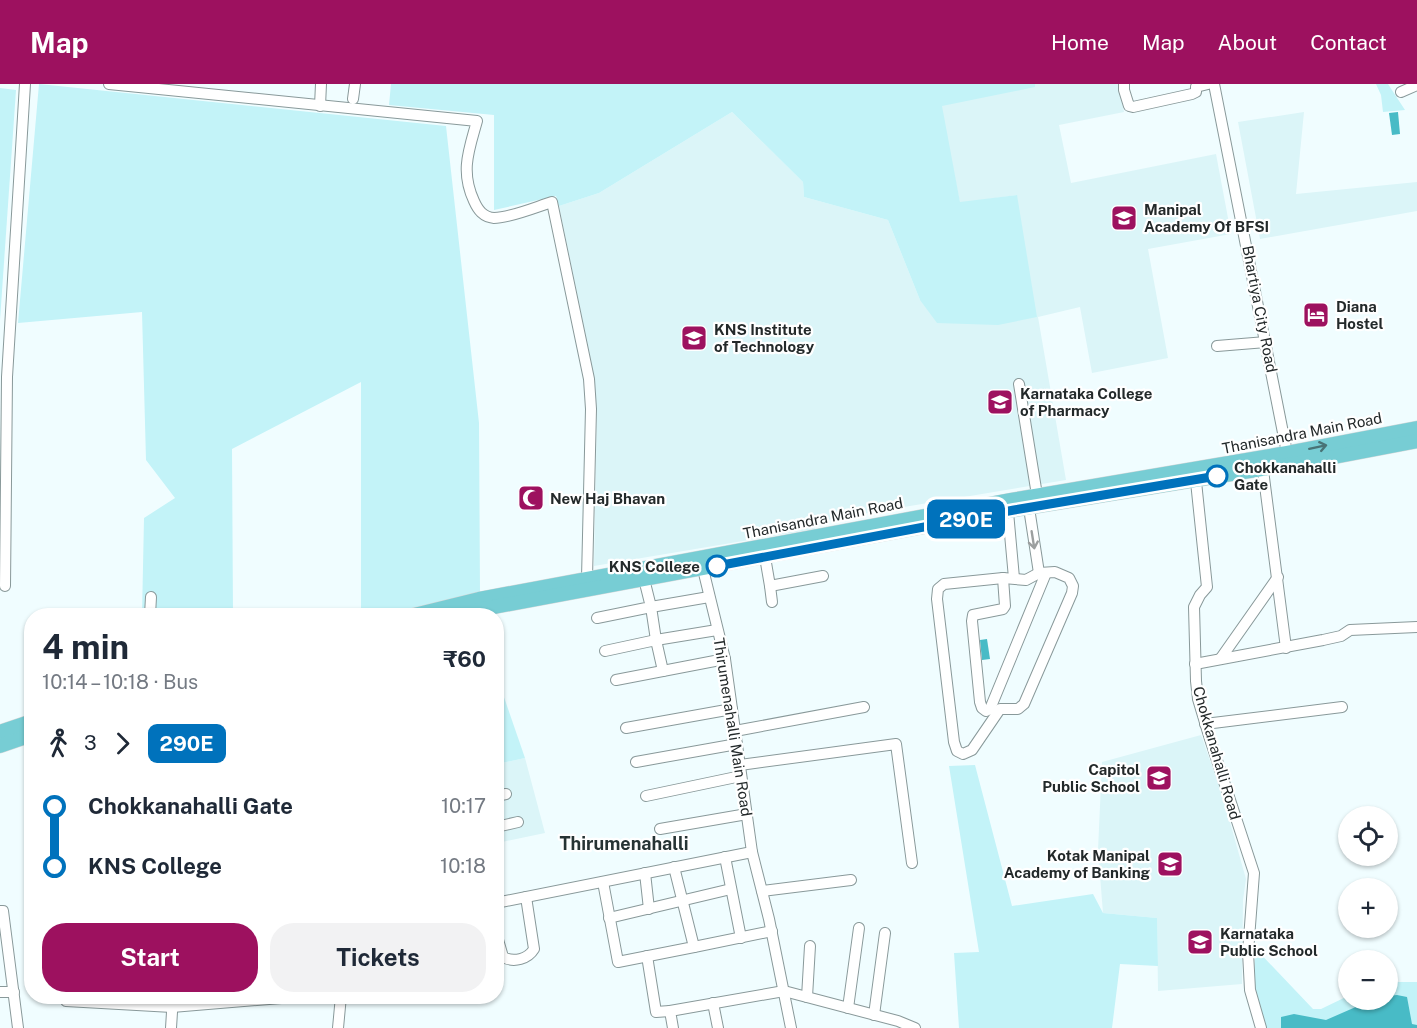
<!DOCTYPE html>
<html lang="en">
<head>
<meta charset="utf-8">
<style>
	:root { --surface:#fff; --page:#f2f2f3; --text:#1f2937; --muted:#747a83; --accent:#9d115f }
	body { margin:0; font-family:"Public Sans",sans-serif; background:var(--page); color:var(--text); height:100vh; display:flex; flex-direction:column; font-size:22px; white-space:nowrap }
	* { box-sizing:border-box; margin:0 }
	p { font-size:20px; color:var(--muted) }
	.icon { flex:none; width:33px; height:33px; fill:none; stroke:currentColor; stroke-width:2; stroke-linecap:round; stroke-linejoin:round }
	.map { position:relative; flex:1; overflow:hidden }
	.drawer { position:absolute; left:24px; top:524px; width:480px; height:396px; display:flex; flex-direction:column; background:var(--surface); border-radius:24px; box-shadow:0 2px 4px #0004 }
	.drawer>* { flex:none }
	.badge { padding:0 12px; border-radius:9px; font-size:21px; line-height:39px }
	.fabs { position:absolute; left:1338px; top:722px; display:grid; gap:12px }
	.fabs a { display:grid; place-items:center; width:60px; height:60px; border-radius:50%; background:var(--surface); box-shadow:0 2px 4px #0004; font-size:30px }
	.map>.badge { position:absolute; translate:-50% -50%; box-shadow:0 0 0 3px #fff }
	.legs { display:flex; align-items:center; gap:9px; height:66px; padding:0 18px; font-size:20px }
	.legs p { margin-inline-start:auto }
	.head { display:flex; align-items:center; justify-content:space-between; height:102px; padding:0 18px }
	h1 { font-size:33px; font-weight:700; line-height:45px }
	.primary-button { display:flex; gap:12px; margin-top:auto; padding:12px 18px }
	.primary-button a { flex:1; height:69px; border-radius:24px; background:var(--accent); color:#fff; font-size:24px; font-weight:700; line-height:69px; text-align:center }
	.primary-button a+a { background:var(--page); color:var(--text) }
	ul { padding:0 18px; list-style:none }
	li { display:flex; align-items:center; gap:21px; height:60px; font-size:22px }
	li i { display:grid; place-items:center; width:9px; height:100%; margin:0 8px; background:currentColor }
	li i::after { content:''; width:15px; height:15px; margin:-8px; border:4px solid; border-radius:50%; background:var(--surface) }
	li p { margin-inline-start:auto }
	li:first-child i { background:linear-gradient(#0000 50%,currentColor 0) }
	li:last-child i { background:linear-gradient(currentColor 50%,#0000 0) }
	header { display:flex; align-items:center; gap:36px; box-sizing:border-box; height:84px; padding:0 30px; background:var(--accent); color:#fff }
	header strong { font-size:28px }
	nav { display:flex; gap:33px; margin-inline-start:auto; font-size:21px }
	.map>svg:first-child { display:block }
</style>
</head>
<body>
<header>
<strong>Map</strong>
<nav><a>Home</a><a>Map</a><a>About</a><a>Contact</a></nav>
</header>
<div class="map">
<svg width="1417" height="944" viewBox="0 0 1417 944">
	<rect width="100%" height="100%" fill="#f0fdff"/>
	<g fill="#dbf5f8">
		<path d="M936 0H1119L1124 28 1059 41 1071 99 1216 70 1231 150 1148 165 1168 274 1092 289 1080 223 1038 233 1066 396 814 438 815 445 594 482 597 328 594 293 559 122 599 109 732 28 803 98 804 113 888 136 920 216 1017 111 960 119Z"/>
		<path d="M1304 28 1296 110 1417 98V127L1260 155 1238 38Z"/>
		<path d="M1201 651 1222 710 1246 795 1243 816 1242 900 1158 907 1157 834 1103 829 1098 766 1102 678Z"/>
		<path d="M525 674 545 749 497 759V680Z"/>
	</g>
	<g fill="#c3f3f8">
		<path d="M39 0 446 42 479 339 480 510 383 531H361V298L232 365 233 531H142L144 434 175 414 146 376 142 228 18 239Z"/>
		<path d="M391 0H1035V3L942 22 960 118 1017 111 1037 233 998 241 937 239 920 216 888 136 804 113 803 98 732 28 599 109 559 122 556 112 494 126V31L389 21Z"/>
		<path d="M1376 0H1388L1405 26 1383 28 1381 11Z"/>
		<path d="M0 4 16 6 0 236Z"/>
		<path d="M497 593 525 674 497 680H496Z"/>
		<path d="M975 681 1012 822 1093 810 1103 829 1157 834 1158 882 1120 880 1112 944H959L954 869 979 868 949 682Z"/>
		<path d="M1255 864 1313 925H1321L1348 912V915H1388V898H1417V944H1266C1251 921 1255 891 1255 864Z"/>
	</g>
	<g fill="#48bbc6">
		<path d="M1398 28 1400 50 1392 51 1389 29Z"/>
		<path d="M987 555 990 575 982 576 980 556Z"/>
		<path d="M1397 911 1407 913 1412 940 1417 941V944H1281V933L1294 930 1326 936 1374 915H1388V912Z"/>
	</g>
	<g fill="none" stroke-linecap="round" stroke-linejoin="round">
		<defs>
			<g id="minor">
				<path d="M109 0 477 37C469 66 460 87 474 117 478 126 483 133 494 134 510 134 536 123 552 118L589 295 591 325 587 494"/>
				<path d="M1124 0V6L1129 22 1133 23 1192 10 1196 8V3L1208 0"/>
				<path d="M1214 0 1288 374"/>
				<path d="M1401 8 1417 1"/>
				<path d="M353 15 355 0"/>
				<path d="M320 22 321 0"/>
				<path d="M1217 262 1266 258"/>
				<path d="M1019 300 1037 411"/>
				<path d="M1263 386 1286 564"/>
				<path d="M1195 388 1207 503 1200 511 1194 523 1196 597 1198 615 1210 655 1254 789 1248 868 1250 906 1261 944"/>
				<path d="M1029 424 1039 489"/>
				<path d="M1008 428 1014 494"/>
				<path d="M765 473 770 502 823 492"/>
				<path d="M701 477 725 575 752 768"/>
				<path d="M1055 488 1069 494 1073 502 1072 509 1024 620 1018 625H1000L972 666 963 670 957 667 954 658 937 515 938 505 944 500 1003 494 1026 496 1039 489Z"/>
				<path d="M1003 494 1005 522 1003 525 973 531 972 537 980 618 982 624 986 627 990 625 1046 489"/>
				<path d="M5 502 7 293 25 0"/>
				<path d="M770 502 772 518"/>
				<path d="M709 513 651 523 656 556 717 546"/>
				<path d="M150 531 151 513"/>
				<path d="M597 534 651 523 644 495"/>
				<path d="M605 567 656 556 663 587"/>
				<path d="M1221 574 1278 493"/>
				<path d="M1195 580 1323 556 1341 552 1350 546 1417 543"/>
				<path d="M616 596 725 575"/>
				<path d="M1205 640 1342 623"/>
				<path d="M626 644 732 625"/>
				<path d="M735 647 864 623"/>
				<path d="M636 678 737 660"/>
				<path d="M740 681 896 660 912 779"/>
				<path d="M496 712 506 710"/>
				<path d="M646 712 741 692"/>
				<path d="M496 743 518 738"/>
				<path d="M660 745 747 730"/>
				<path d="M725 773 741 854"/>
				<path d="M645 789 649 825"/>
				<path d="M603 798 618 878 694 863 674 783"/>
				<path d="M762 807 851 796"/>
				<path d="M496 819 752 768 769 835 791 944"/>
				<path d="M0 827H3L18 944"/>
				<path d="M609 834 731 805"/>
				<path d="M496 849 503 873C514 879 528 875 534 865L526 813"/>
				<path d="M694 863 772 847"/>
				<path d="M647 872 656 928 670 927"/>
				<path d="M0 908H14"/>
				<path d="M807 913 810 862"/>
				<path d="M66 917 172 923 306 912"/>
				<path d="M713 919 718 944"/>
				<path d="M848 924 859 844"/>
				<path d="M874 931 885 849"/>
				<path d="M171 944 173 912"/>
				<path d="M338 944 341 912"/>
				<path d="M673 944 670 927 784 907 898 937 915 944"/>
			</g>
			<g id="major">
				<path d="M414 531 479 515 1011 416 1287 369 1417 344"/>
				<path d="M460 531 483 525 1014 426 1329 374 1417 357"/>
				<path d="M0 648 32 637"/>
				<path d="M0 662 32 651"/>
			</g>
		</defs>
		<use href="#minor" stroke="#89999a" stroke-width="12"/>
		<use href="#major" stroke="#d7d8d9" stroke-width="15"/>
		<use href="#minor" stroke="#fff" stroke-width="10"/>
		<use href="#major" stroke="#77cdd4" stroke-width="14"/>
	</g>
	<defs><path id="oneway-shaft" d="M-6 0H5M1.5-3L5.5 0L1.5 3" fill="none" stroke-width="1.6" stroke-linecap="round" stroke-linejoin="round" transform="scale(1.5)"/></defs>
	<use stroke="#497376" href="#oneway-shaft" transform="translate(1318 363) rotate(-12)"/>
	<use stroke="#9c9f9f" href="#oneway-shaft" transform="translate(1033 456) rotate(81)"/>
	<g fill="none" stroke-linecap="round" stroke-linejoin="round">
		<defs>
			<path id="line-1" d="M717 482 1014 426 1217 392"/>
		</defs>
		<use href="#line-1" stroke="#fff" stroke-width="14"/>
		<use href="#line-1" stroke="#0072bc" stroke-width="9"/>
	</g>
	<defs>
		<symbol id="university-square" viewBox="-11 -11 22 22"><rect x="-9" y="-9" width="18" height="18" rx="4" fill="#9d115f" stroke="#fff"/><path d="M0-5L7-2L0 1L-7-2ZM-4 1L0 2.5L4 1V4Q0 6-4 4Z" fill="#fff"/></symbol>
		<symbol id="hotel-square" viewBox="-11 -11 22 22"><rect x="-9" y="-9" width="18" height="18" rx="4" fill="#9d115f" stroke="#fff"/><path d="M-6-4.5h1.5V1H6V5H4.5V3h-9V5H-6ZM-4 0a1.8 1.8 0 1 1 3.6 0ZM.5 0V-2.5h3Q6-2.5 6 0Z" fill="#fff"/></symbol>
		<symbol id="mosque-square" viewBox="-11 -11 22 22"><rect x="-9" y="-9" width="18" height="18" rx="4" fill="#9d115f" stroke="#fff"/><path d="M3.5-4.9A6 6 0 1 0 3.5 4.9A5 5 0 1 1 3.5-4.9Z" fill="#fff"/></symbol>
		<symbol id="school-square" viewBox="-11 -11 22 22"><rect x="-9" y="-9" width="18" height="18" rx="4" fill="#9d115f" stroke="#fff"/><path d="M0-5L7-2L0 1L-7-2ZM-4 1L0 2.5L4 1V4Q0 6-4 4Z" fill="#fff"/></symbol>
	</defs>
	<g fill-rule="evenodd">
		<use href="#university-square" x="1109" y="119" width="30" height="30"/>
		<use href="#hotel-square" x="1301" y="216" width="30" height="30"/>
		<use href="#university-square" x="679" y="239" width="30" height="30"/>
		<use href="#university-square" x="985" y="303" width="30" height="30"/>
		<use href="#mosque-square" x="516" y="399" width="30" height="30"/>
		<use href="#school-square" x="1144" y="679" width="30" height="30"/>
		<use href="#university-square" x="1155" y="765" width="30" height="30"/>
		<use href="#school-square" x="1185" y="843" width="30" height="30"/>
	</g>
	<g fill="#fff" stroke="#0072bc" stroke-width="3">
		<circle cx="1217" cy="392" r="10"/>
		<circle cx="717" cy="482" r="10"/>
	</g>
	<g text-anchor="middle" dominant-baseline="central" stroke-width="4.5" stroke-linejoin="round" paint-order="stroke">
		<g font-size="15" font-weight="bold" fill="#23292a" stroke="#fff" text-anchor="start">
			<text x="1144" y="125">Manipal<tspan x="1144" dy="17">Academy Of BFSI</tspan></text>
			<text x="1336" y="222">Diana<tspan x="1336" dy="17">Hostel</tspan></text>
			<text x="714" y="245">KNS Institute<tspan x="714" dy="17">of Technology</tspan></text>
			<text x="1020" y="309">Karnataka College<tspan x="1020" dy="17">of Pharmacy</tspan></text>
			<text x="550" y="414">New Haj Bhavan</text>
			<text x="1140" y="685" text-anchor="end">Capitol<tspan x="1140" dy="17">Public School</tspan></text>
			<text x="1150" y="771" text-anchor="end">Kotak Manipal<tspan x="1150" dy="17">Academy of Banking</tspan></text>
			<text x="1220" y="849">Karnataka<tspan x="1220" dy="17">Public School</tspan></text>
		</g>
		<g font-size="15" fill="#23292a" stroke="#fff">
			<text transform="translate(1260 225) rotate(79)">Bhartiya City Road</text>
			<text transform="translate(1302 349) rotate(-11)">Thanisandra Main Road</text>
			<text transform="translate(823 434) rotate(-11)">Thanisandra Main Road</text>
			<text transform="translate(733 643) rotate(81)">Thirumenahalli Main Road</text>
			<text transform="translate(1217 669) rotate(74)">Chokkanahalli Road</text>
		</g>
		<g font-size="15" font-weight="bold" fill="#23292a" stroke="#fff" text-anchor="start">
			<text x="1234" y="383">Chokkanahalli<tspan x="1234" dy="17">Gate</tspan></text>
			<text x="700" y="482" text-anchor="end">KNS College</text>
		</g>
		<g font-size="18" font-weight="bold" fill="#263334" stroke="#fff">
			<text x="624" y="759">Thirumenahalli</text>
		</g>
	</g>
</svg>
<div class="fabs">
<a><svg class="icon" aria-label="locate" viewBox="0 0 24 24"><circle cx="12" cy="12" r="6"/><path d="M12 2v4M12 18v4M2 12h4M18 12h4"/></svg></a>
<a>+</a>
<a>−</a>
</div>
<b class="badge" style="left:966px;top:435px;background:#0072bc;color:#fff">290E</b>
<section class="drawer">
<div class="head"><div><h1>4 min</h1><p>10:14 – 10:18 · Bus</p></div><b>₹60</b></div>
<div class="legs"><svg class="icon" aria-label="walk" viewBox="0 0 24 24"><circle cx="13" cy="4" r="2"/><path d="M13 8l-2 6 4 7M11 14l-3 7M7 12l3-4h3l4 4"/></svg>3<svg class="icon" aria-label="forward" viewBox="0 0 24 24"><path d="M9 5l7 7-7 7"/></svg><b class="badge" style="background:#0072bc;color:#fff">290E</b></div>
<ul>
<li><i style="color:#0072bc"></i><b>Chokkanahalli Gate</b><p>10:17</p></li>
<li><i style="color:#0072bc"></i><b>KNS College</b><p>10:18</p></li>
</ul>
<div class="primary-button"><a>Start</a><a>Tickets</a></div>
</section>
</div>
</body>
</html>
